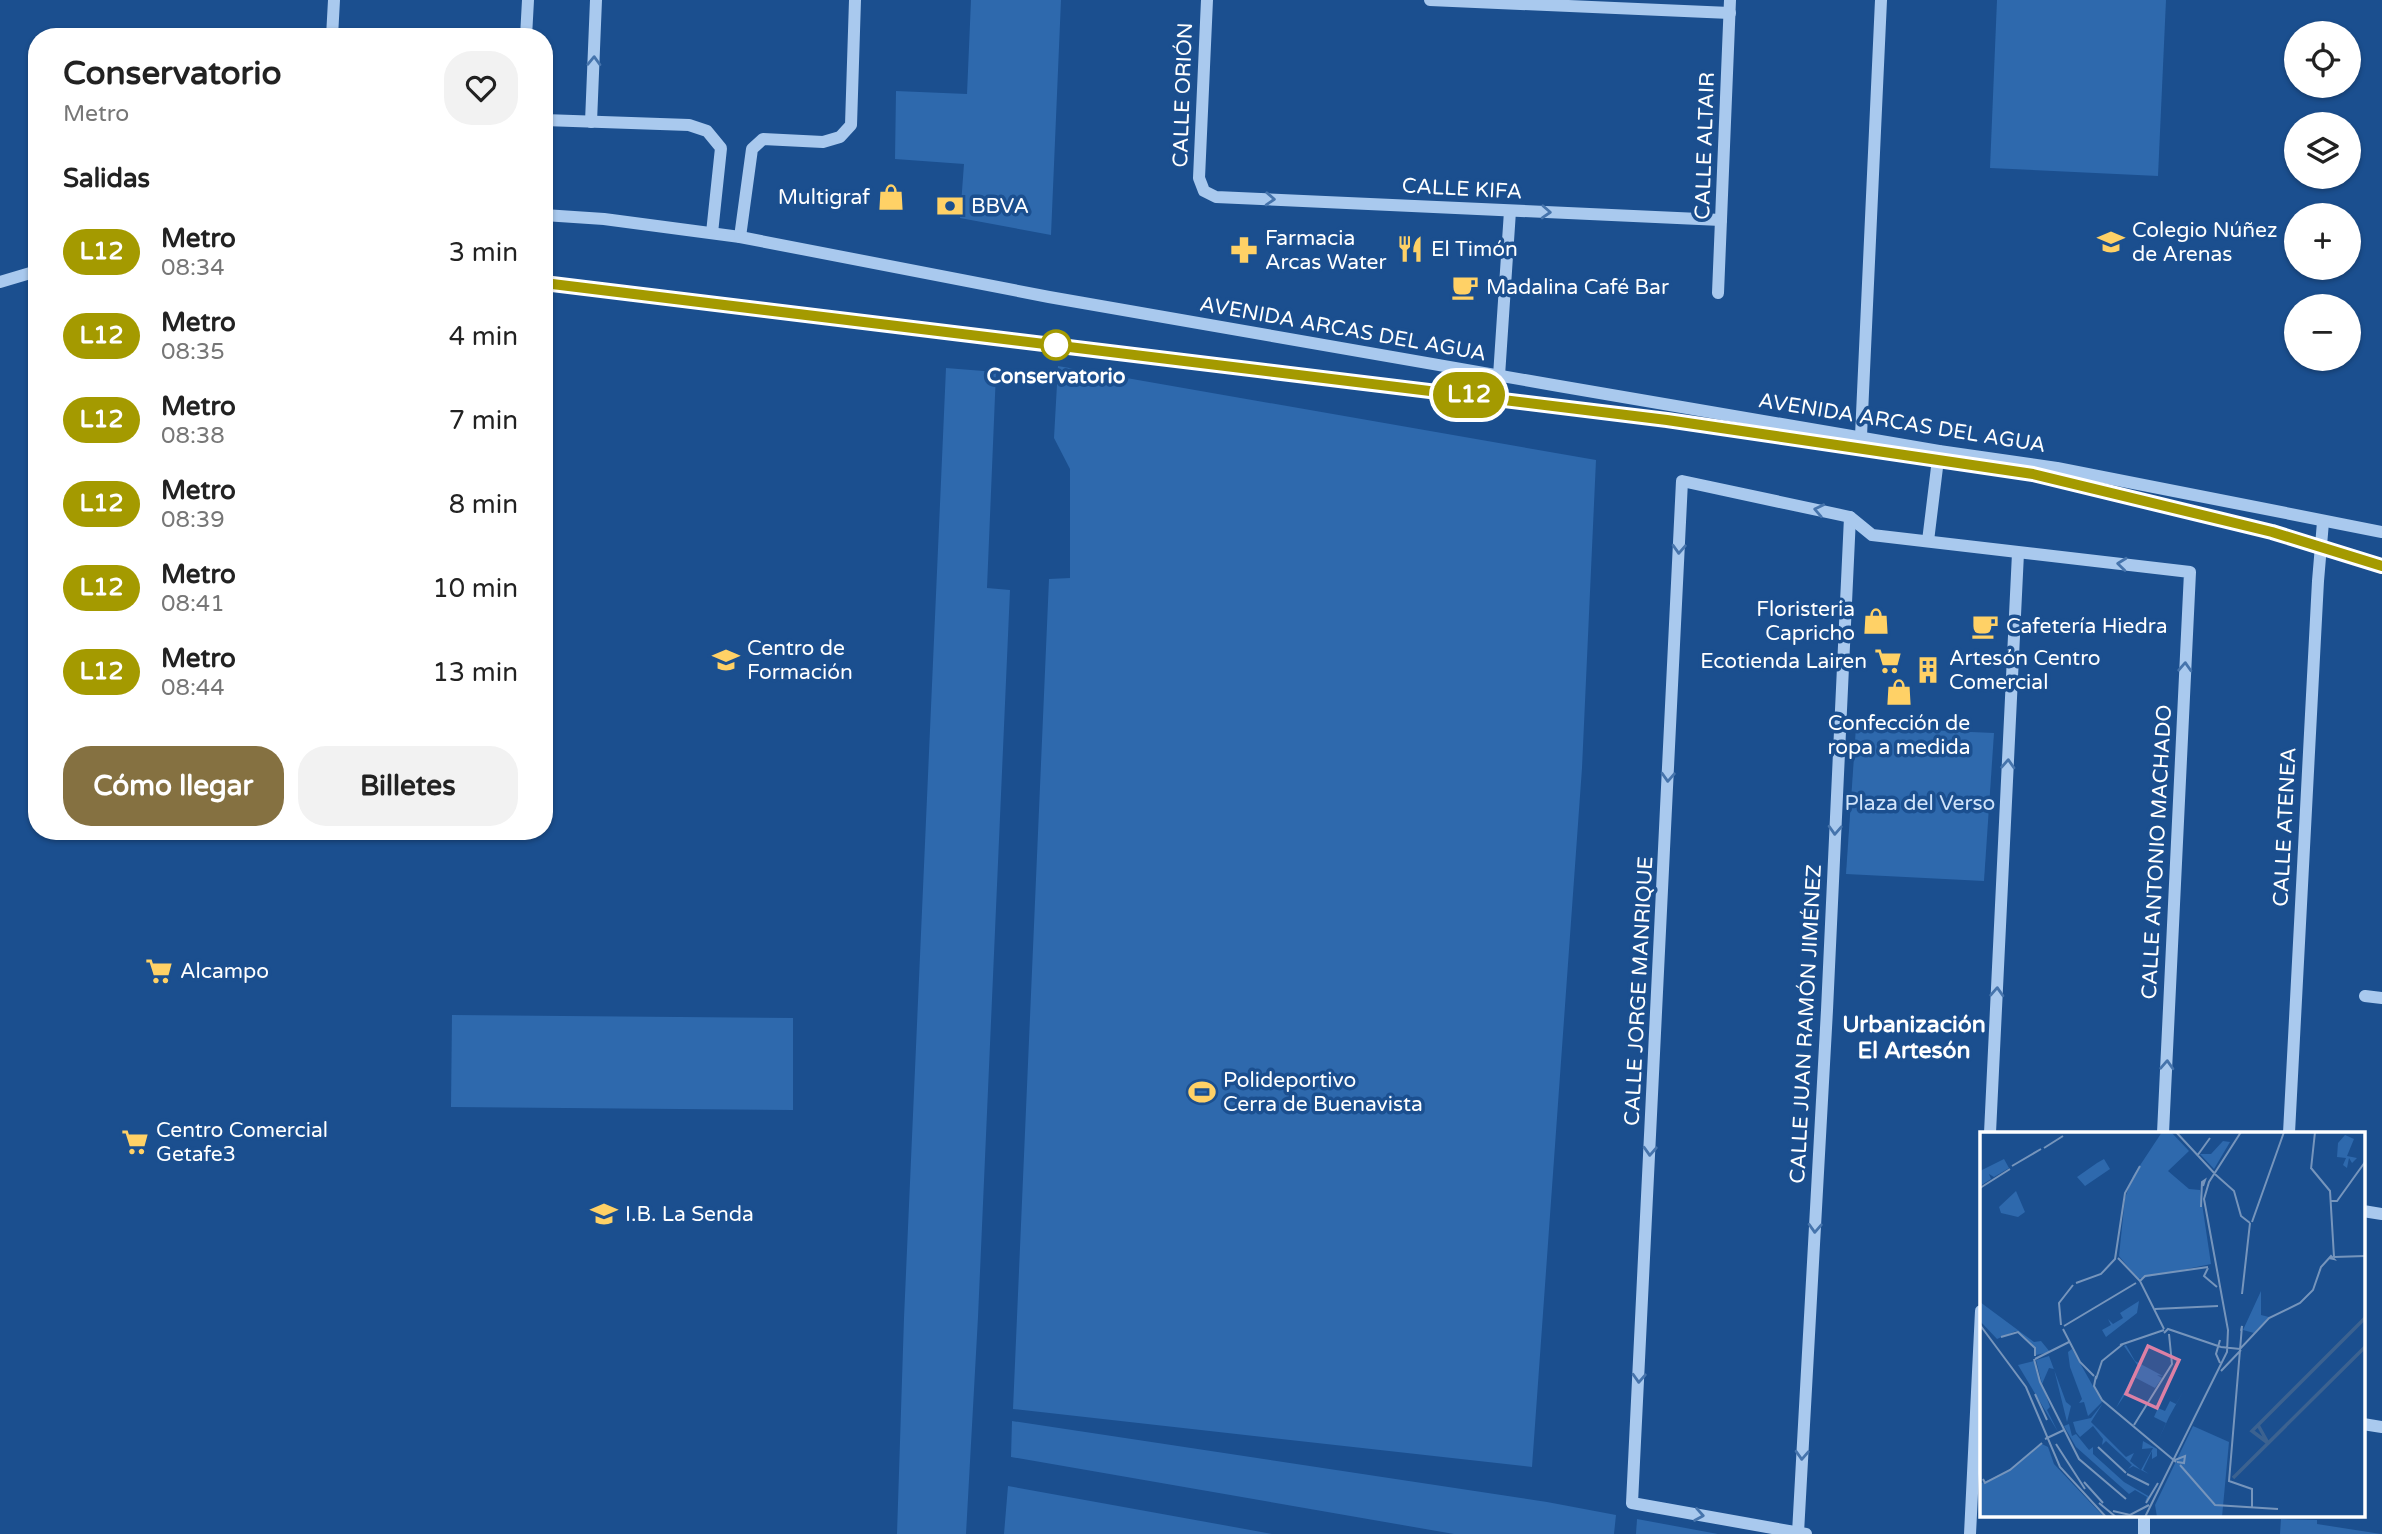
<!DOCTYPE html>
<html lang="es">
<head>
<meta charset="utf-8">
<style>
	:root { --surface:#fff; --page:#f2f2f2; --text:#222; --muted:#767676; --accent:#857141 }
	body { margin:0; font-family:"Varela Round",sans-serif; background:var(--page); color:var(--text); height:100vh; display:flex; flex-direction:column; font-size:26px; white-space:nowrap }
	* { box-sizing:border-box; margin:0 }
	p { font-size:23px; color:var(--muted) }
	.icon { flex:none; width:38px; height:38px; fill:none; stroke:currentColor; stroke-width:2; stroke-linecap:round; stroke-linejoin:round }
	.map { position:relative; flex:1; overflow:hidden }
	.sheet { position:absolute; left:28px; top:28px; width:525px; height:812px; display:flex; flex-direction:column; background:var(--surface); border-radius:28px; box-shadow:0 2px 5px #0004 }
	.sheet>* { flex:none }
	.badge { padding:0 14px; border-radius:23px; font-size:24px; line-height:46px }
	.buttons { position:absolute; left:2284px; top:21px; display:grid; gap:14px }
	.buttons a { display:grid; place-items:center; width:77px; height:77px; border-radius:50%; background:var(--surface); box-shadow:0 2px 5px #0004; font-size:35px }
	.map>.badge { position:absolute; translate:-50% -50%; box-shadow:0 0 0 4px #fff }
	h2 { padding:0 35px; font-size:26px; line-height:63px }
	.round { display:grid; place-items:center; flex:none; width:74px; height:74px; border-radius:28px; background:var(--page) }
	.headline { display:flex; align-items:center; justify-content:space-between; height:119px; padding:0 35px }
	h1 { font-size:33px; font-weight:800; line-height:52px }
	.cta { display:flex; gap:14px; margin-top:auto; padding:14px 35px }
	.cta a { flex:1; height:80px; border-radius:28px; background:var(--accent); color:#fff; font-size:28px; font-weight:800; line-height:80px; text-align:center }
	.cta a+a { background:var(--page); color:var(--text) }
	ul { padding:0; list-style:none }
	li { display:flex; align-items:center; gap:21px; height:84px; padding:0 35px }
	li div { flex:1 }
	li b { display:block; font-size:26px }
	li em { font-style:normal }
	li .badge { min-width:77px; font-weight:700; text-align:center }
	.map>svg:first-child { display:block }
</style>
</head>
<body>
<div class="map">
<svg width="2382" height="1534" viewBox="0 0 2382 1534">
	<rect width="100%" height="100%" fill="#1b4f8f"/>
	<g fill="#2e69ad">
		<path d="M971 0H1061L1051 235 960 218 964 164 895 159 896 91 967 94Z"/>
		<path d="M1997 0H2166L2158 176 1990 168Z"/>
		<path d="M1058 366 1596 460 1582 768 1532 1467 1013 1409 1049 579 1070 578V469L1054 438Z"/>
		<path d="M946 368 996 372 987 588 1010 590 978 1317 966 1534H897L904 1318Z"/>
		<path d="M1856 727 1994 733 1984 881 1846 874Z"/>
		<path d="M452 1015 793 1018V1110L451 1107Z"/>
		<path d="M1012 1421 1547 1502 1616 1515 1614 1534H1454L1011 1457Z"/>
		<path d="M1008 1486 1245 1529 1272 1534H1004Z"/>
		<path d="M1637 1519 1718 1534H1636Z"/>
		<path d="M2281 1519 2317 1520V1524L2381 1534H2280Z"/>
	</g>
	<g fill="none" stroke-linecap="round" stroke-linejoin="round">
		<g stroke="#a9c9ee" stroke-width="12">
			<path d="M1207 0 1199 178 1204 191 1216 197 1721 220"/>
			<path d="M1430 0 1730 13"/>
			<path d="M332 37 334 0"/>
			<path d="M526 37 528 0"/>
			<path d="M544 120 689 125 707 131 721 148 712 233"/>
			<path d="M591 122 596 0"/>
			<path d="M544 215 604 219 740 237 1049 297 1559 386 1939 451 2057 468 2382 532"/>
			<path d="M740 237 752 149 763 139 823 142 840 137 851 125 855 0"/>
			<path d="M0 282 37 271"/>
			<path d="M1718 293 1730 0"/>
			<path d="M1499 376 1510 211"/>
			<path d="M1861 436 1881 0"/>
			<path d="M1928 541 1939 451"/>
			<path d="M2365 996 2382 998"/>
			<path d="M1990 1133 2018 553"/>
			<path d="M2289 1133 2318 581 2323 522"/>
			<path d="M2363 1211 2382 1214"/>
			<path d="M2363 1424 2382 1427"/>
			<path d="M1798 1533 1827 1010 1850 517"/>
			<path d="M1806 1534 1632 1503 1682 481 1850 517 1872 535 2190 572 2163 1133"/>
			<path d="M1970 1534 1981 1311"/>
			<path d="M2144 1534V1515"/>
		</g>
	</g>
	<defs><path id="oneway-chevron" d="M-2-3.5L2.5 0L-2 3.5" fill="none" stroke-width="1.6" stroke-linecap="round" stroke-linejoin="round" transform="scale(1.75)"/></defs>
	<g stroke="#4674ac">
		<use href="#oneway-chevron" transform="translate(594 61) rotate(-88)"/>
		<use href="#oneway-chevron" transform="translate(1270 199) rotate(3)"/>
		<use href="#oneway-chevron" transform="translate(1546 212) rotate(3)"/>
		<use href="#oneway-chevron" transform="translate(1819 510) rotate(-168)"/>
		<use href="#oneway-chevron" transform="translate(1679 549) rotate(93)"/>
		<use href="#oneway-chevron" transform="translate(2122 564) rotate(-174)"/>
		<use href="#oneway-chevron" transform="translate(2185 667) rotate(-87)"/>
		<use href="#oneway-chevron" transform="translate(2008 764) rotate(-87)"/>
		<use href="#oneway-chevron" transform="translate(1668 777) rotate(93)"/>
		<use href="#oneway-chevron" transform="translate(1835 830) rotate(93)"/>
		<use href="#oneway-chevron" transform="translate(1997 992) rotate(-87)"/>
		<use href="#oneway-chevron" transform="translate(2167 1065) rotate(-87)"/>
		<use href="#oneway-chevron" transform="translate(1650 1151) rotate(93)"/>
		<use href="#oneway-chevron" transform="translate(1815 1228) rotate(93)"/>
		<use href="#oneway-chevron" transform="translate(1639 1378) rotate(93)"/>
		<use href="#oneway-chevron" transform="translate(1802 1455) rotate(93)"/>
		<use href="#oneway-chevron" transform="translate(1699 1515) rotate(10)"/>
	</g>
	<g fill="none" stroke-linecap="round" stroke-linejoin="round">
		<defs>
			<path id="line" d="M544 283 1667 420 2033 474 2272 532 2382 566"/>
		</defs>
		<use href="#line" stroke="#fff" stroke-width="16"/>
		<use href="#line" stroke="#a49a00" stroke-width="10"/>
	</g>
	<defs>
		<symbol id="shop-bare" viewBox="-9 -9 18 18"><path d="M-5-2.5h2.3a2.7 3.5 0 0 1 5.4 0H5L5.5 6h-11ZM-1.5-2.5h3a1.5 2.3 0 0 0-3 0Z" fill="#ffd166" stroke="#1b4f8f" stroke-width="2.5" paint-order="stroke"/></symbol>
		<symbol id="bank-bare" viewBox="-9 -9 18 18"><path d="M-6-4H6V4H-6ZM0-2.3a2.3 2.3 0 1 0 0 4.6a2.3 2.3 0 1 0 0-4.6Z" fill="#ffd166" stroke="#1b4f8f" stroke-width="2.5" paint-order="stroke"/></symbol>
		<symbol id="school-bare" viewBox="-9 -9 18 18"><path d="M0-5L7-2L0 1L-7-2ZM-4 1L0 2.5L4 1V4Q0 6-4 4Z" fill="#ffd166" stroke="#1b4f8f" stroke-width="2.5" paint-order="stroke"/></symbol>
		<symbol id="restaurant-bare" viewBox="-9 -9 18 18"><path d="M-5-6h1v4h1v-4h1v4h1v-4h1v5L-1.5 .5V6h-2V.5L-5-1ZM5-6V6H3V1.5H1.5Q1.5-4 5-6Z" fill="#ffd166" stroke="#1b4f8f" stroke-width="2.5" paint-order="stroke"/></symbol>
		<symbol id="pharmacy-bare" viewBox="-9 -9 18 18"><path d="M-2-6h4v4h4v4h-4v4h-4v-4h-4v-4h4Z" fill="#ffd166" stroke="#1b4f8f" stroke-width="2.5" paint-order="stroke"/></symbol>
		<symbol id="cafe-bare" viewBox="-9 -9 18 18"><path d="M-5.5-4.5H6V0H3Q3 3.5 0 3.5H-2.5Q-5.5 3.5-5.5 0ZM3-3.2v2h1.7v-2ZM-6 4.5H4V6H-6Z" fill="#ffd166" stroke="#1b4f8f" stroke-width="2.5" paint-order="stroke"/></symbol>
		<symbol id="supermarket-bare" viewBox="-9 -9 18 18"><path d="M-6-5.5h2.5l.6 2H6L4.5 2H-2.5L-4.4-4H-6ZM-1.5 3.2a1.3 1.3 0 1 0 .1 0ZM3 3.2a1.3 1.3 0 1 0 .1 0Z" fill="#ffd166" stroke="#1b4f8f" stroke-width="2.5" paint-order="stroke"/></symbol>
		<symbol id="building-bare" viewBox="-9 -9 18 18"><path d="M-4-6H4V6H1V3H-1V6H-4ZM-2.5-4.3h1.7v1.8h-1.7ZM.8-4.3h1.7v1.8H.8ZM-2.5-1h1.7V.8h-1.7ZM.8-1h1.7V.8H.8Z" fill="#ffd166" stroke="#1b4f8f" stroke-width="2.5" paint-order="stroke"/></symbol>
		<symbol id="stadium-bare" viewBox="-9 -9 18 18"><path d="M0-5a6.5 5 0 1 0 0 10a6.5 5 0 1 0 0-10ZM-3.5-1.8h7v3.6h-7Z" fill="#ffd166" stroke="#1b4f8f" stroke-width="2.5" paint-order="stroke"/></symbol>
		<symbol id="university-bare" viewBox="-9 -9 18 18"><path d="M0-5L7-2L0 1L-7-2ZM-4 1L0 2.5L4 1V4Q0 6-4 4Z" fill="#ffd166" stroke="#1b4f8f" stroke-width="2.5" paint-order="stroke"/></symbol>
	</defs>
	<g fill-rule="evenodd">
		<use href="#shop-bare" x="872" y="178" width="38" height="38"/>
		<use href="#bank-bare" x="931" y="187" width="38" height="38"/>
		<use href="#school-bare" x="2092" y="223" width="38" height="38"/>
		<use href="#restaurant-bare" x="1391" y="230" width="38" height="38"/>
		<use href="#pharmacy-bare" x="1225" y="231" width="38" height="38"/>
		<use href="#cafe-bare" x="1446" y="268" width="38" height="38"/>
		<use href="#shop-bare" x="1857" y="602" width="38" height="38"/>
		<use href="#cafe-bare" x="1966" y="607" width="38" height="38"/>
		<use href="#school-bare" x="707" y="641" width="38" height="38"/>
		<use href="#supermarket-bare" x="1869" y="642" width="38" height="38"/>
		<use href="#building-bare" x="1909" y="651" width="38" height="38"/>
		<use href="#shop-bare" x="1880" y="673" width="38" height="38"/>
		<use href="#supermarket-bare" x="140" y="952" width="38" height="38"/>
		<use href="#stadium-bare" x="1183" y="1073" width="38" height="38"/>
		<use href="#supermarket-bare" x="116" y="1123" width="38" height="38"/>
		<use href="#university-bare" x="585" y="1195" width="38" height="38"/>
	</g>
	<circle fill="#fff" stroke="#a49a00" stroke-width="3.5" cx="1056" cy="345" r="14"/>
	<g text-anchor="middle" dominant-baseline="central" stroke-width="7" stroke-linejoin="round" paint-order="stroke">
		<g font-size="21" fill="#fff" stroke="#1b4f8f">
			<text transform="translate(1183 95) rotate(-88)">CALLE ORIÓN</text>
			<text transform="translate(1705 146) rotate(-88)">CALLE ALTAIR</text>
			<text transform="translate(1462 189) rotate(3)">CALLE KIFA</text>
			<text transform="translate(1343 329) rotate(10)">AVENIDA ARCAS DEL AGUA</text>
			<text transform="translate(1902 423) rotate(9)">AVENIDA ARCAS DEL AGUA</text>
			<text transform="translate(2285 827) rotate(-87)">CALLE ATENEA</text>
			<text transform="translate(2157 852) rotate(-87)">CALLE ANTONIO MACHADO</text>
			<text transform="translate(1639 991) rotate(-87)">CALLE JORGE MANRIQUE</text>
			<text transform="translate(1806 1024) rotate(-87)">CALLE JUAN RAMÓN JIMÉNEZ</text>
		</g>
		<g font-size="21" fill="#fff" stroke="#1b4f8f" text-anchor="start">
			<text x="870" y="197" text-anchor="end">Multigraf</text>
			<text x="971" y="206">BBVA</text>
			<text x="2132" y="230">Colegio Núñez<tspan x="2132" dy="24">de Arenas</tspan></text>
			<text x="1265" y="238">Farmacia<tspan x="1265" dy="24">Arcas Water</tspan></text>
			<text x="1431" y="249">El Timón</text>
			<text x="1486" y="287">Madalina Café Bar</text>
			<text x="1855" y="609" text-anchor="end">Floristeria<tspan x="1855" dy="24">Capricho</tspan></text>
			<text x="2006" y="626">Cafetería Hiedra</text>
			<text x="747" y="648">Centro de<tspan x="747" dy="24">Formación</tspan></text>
			<text x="1949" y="658">Artesón Centro<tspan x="1949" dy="24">Comercial</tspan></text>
			<text x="1867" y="661" text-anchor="end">Ecotienda Lairen</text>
			<text x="1899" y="723" text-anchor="middle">Confección de<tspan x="1899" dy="24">ropa a medida</tspan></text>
			<text x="180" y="971">Alcampo</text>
			<text x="1223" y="1080">Polideportivo<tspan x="1223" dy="24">Cerra de Buenavista</tspan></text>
			<text x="156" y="1130">Centro Comercial<tspan x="156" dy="24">Getafe3</tspan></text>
			<text x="625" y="1214">I.B. La Senda</text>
		</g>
		<g font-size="21" font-weight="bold" fill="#fff" stroke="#1b4f8f">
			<text x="1056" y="376">Conservatorio</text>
		</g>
		<g font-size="21" fill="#cfe3fa" stroke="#1b4f8f">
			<text x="1920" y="803">Plaza del Verso</text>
		</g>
		<g font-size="23" font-weight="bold" fill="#fff" stroke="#1b4f8f">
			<text x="1914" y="1025">Urbanización<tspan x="1914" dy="26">El Artesón</tspan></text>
		</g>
	</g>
	<g transform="translate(1980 1132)">
		<rect width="385" height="385" fill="#1b4f8f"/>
		<path d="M182 0H191L209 19 188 39 209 57 220 58 231 132 158 147 139 124 145 66 153 44ZM365 3 374 7 367 24 377 26 372 31 369 26 367 36 363 33 366 26 357 25 358 11ZM243 9 250 10 234 37 220 22H231ZM127 17 117 31 124 27 130 37 105 54 97 45 117 31ZM24 27 29 36 14 45 9 42 11 47 0 54V39ZM36 59 45 80 38 85 21 81 19 75ZM281 159V183L289 185 274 201 263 198ZM159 169 157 181 126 205 122 198 131 193 128 187 133 192 143 186 140 181ZM0 170 54 210 61 209 70 220 56 223 55 217 36 199 17 207 0 189ZM146 213 155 229 183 244 177 243 182 246 175 256 154 245 147 260 136 276 158 234 144 214ZM92 217 122 270 108 284 104 270 99 271 102 267 90 235 88 220ZM69 224 86 270 91 274 87 290 74 237 69 236 62 252 56 228ZM54 229 70 275 67 278 78 300 38 233ZM204 258 189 285 177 311 186 291 174 285 178 276 185 279 190 269 196 272ZM123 271 111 290 146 325 154 321 150 329 161 338 173 316 162 317 163 309 177 317V324L172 327V319L163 338 169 342 153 334 148 337 152 333 126 309 122 313 123 307 113 294 100 305 96 300 93 290 111 286ZM89 292 92 304 96 302 109 318 113 315V322L144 350 170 365 165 370 167 365 155 358 149 362 96 315 84 294ZM213 294 249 310 242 385H177L175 373ZM62 312 68 315 74 332 124 385H0V352L30 338Z" fill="#2e69ad"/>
		<path fill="none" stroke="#3c6290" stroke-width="3.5" d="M278 293 288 311 272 299 385 186M253 346 385 215"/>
		<path fill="none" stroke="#7695bc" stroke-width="2" d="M196 0 236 43M64 16 83 4M217 24 230 6M32 34 61 17M331 36 350 59 354 125M331 37 335 0M236 43 254 59 261 84 270 91M0 56 30 37M351 69H357L385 30M221 75 222 50 225 48 223 54M272 90 304 0M354 125 385 124M138 126 160 149 184 197M228 136 224 144 237 155M160 149 165 144 228 135M96 151 121 142 135 127 145 61 160 34M262 162 270 91M175 177 238 174M0 193 46 255 80 335 126 385M81 193 79 171 93 153M84 194 156 151M83 197 100 230 114 244M261 199 262 194 249 349 272 357V376M184 201 188 197 241 215M21 205 38 200 55 216V224M140 213 184 198M241 215 260 217 289 186 320 171 333 158 341 135 351 124 354 127 349 126M54 227 60 250 99 327 146 367M55 227 89 210M240 231 236 222 240 208M241 239 261 218M116 244 114 254 122 268 196 330M116 247 122 229 143 212M55 262 67 288M154 293 192 232 189 202M65 307 84 298M76 312 105 357M118 315 146 341M195 328 205 324 204 331 197 330M200 333 235 373 298 377M147 342 169 353M3 347 5 351 30 338 62 311M104 350 123 371M119 371 136 385M166 371 178 351M133 379 150 383 169 373M165 385 247 220 248 198 224 67 229 50 261 0"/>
		<path fill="#dd80a5" fill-opacity="0.15" stroke="#dd80a5" stroke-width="3.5" d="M168 214 199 228 177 276 146 262Z"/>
		<rect width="385" height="385" fill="none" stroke="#fff" stroke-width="3.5"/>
	</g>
</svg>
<div class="buttons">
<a><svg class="icon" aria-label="locate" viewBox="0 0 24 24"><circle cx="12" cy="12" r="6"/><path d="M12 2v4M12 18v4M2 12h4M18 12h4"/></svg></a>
<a><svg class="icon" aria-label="layers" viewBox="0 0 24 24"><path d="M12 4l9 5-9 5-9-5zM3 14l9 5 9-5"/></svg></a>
<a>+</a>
<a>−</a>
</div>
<b class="badge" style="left:1469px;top:395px;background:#a49a00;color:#fff">L12</b>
<section class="sheet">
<div class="headline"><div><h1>Conservatorio</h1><p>Metro</p></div><a class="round"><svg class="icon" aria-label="heart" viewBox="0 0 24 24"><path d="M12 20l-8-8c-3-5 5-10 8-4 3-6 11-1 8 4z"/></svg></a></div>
<h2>Salidas</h2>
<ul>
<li><span class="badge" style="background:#a49a00;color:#fff">L12</span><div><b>Metro</b><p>08:34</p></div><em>3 min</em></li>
<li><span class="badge" style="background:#a49a00;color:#fff">L12</span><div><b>Metro</b><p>08:35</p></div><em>4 min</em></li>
<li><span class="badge" style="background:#a49a00;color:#fff">L12</span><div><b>Metro</b><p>08:38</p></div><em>7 min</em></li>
<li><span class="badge" style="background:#a49a00;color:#fff">L12</span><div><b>Metro</b><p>08:39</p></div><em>8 min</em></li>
<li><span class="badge" style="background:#a49a00;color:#fff">L12</span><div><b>Metro</b><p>08:41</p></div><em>10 min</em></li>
<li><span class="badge" style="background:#a49a00;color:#fff">L12</span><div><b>Metro</b><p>08:44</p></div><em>13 min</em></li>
</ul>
<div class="cta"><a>Cómo llegar</a><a>Billetes</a></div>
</section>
</div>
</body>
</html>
